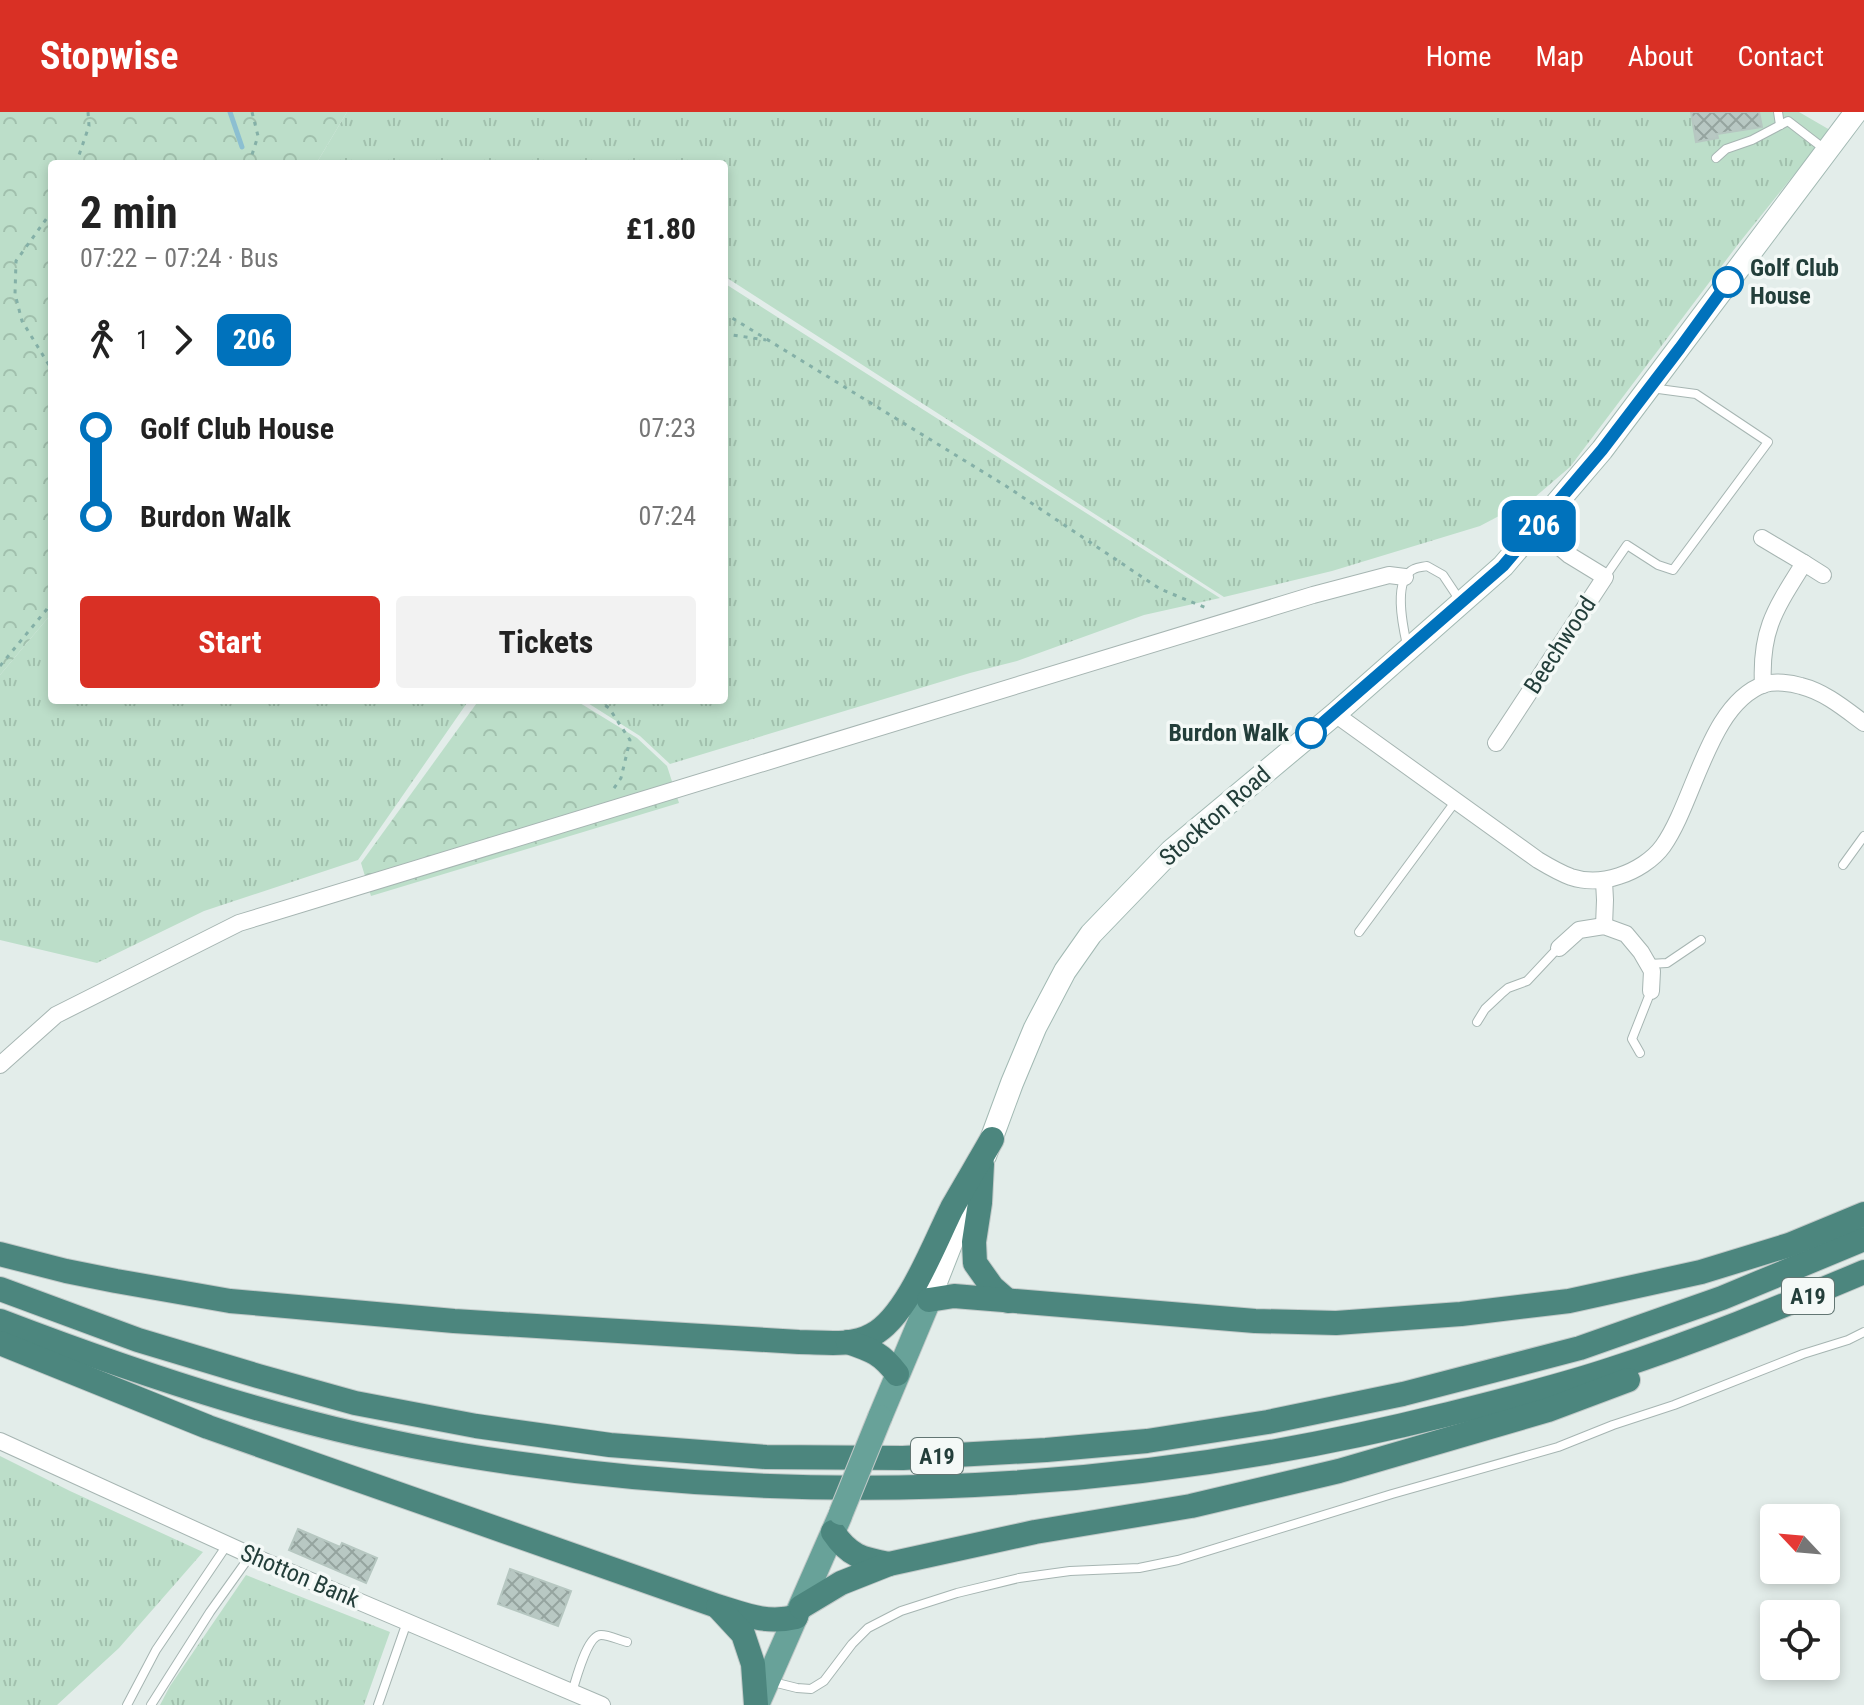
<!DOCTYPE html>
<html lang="en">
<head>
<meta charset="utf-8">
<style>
	:root { --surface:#fff; --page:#f2f2f2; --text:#222; --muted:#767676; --accent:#d93025 }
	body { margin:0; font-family:"Roboto Condensed",sans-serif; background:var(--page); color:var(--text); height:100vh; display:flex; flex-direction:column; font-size:30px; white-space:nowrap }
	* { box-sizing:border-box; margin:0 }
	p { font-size:26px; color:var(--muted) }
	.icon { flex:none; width:44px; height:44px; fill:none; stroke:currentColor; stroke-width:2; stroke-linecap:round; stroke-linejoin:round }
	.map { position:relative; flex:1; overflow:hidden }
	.panel { position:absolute; left:48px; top:48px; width:680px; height:544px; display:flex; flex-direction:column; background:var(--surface); border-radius:8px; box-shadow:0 4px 12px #0003 }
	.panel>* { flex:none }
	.badge { padding:0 16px; border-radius:12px; font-size:28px; line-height:52px }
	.needle { width:52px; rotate:296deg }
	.tools { position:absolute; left:1760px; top:1392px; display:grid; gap:16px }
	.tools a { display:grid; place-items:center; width:80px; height:80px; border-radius:8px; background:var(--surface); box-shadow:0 4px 12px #0003; font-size:40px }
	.map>.badge { position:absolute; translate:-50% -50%; box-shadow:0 0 0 4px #fff }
	.legs { display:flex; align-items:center; gap:12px; height:88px; padding:0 32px; font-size:26px }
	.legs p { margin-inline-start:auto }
	.overview { display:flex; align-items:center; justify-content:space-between; height:136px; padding:0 32px }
	h1 { font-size:44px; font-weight:700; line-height:60px }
	.cta { display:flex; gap:16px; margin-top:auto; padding:16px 32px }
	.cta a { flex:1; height:92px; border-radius:8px; background:var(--accent); color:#fff; font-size:32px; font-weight:700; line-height:92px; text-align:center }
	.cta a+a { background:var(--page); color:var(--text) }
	ul { padding:0 32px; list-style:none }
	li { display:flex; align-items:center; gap:28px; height:88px; font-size:30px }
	li i { display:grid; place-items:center; width:12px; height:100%; margin:0 10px; background:currentColor }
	li i::after { content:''; width:20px; height:20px; margin:-10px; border:6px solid; border-radius:50%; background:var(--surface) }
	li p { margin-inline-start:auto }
	li:first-child i { background:linear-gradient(#0000 50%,currentColor 0) }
	li:last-child i { background:linear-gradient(currentColor 50%,#0000 0) }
	header { display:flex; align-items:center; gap:48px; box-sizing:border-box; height:112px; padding:0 40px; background:var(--accent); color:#fff }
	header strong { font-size:38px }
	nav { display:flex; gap:44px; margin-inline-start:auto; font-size:28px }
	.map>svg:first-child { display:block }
</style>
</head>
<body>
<header>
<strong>Stopwise</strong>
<nav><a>Home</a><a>Map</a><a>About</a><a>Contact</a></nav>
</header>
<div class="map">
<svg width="1864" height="1593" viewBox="0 0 1864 1593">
	<defs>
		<pattern id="grass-tufts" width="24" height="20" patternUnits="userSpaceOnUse" patternTransform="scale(2)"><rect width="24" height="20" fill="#bcdec9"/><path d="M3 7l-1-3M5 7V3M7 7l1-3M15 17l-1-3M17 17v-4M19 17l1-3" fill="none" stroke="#a1c0ad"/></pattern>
		<pattern id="forest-crowns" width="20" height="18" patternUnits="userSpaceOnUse" patternTransform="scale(2)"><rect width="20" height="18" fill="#bcdec9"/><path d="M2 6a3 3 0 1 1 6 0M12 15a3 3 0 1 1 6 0" fill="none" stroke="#a1c0ad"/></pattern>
		<pattern id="building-cross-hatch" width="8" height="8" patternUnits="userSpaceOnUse" patternTransform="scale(2)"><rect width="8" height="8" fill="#b8c8c3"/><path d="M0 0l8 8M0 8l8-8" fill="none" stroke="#95a49f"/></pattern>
	</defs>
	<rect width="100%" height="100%" fill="#e3edea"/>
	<g fill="url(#grass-tufts)">
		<path d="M347 0H1799L1830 18 1739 131 1570 355 1535 385 1480 414 1332 459 1224 485 724 164V52H316Z"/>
		<path d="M724 171 1220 486 1144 503 1017 549 970 561 670 652 640 624 583 588H724Z"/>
		<path d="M52 501V588H469L358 748 204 799 97 851 0 828V563Z"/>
		<path d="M0 1344 70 1379 203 1440 119 1536 57 1593H0Z"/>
		<path d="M246 1463 390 1520 364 1593H160L170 1574Z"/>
	</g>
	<g fill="url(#forest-crowns)">
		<path d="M0 0H347L316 52H52V501L0 563Z"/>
		<path d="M479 588H575L637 626 667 654 679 691 371 784 361 751Z"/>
	</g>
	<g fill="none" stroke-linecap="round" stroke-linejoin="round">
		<path stroke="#8cbfd1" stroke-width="5" d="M230 0 242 35"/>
	</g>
	<g fill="url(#building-cross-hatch)" stroke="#b6c7c1" stroke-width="2">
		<path d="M1691 0H1759L1762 15 1717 22 1718 26 1696 30Z"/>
		<path d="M298 1417 340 1435 342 1431 377 1446 366 1471 289 1438Z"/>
		<path d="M510 1457 571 1479 558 1514 498 1492Z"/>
	</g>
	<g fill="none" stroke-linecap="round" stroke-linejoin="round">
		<defs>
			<g id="service">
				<path d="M1778 0 1780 13"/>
				<path d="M1716 46 1726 37 1752 28 1788 9 1827 39"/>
				<path d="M1605 465 1627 433 1658 453 1673 458 1768 330 1696 282 1651 276"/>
				<path d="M1407 533C1403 515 1392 467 1414 457 1418 455 1423 455 1427 454L1443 463 1461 490"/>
				<path d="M1843 753 1864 724"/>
				<path d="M1359 820 1455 690"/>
				<path d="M1649 852 1667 851 1701 828"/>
				<path d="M1477 910 1485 897 1501 882 1508 876 1527 869 1558 836"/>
				<path d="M1640 941 1632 927 1651 879"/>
				<path d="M769 1569 797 1576 811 1577 824 1569 852 1532 868 1516 901 1499 957 1481 1019 1466 1070 1459 1139 1456 1178 1448 1392 1382 1558 1335 1613 1313 1674 1293 1803 1242 1848 1228 1864 1220"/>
				<path d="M572 1580C576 1568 587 1523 601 1523 609 1523 619 1528 627 1530"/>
				<path d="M127 1593 156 1538 227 1433"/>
				<path d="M151 1593 210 1500 250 1444"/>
				<path d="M378 1593 407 1510"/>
			</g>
			<g id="minor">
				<path d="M1762 426 1804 451C1776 496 1760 517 1763 573"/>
				<path d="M1804 451 1823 463"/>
				<path d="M1335 602 1538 748C1548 754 1560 761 1571 765 1586 770 1604 769 1619 764 1635 759 1653 748 1663 734 1695 689 1709 591 1765 572 1775 569 1791 571 1801 574 1825 580 1845 597 1864 611"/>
				<path d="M1496 631 1605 465 1569 443 1537 416"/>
				<path d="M1604 769 1605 788 1604 814"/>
				<path d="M1559 836 1579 818 1604 814 1626 822 1641 840 1652 859 1651 879"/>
				<path d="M0 953 56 903 239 811 1313 483 1389 463 1405 465"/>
				<path d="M0 1329 250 1443 602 1593"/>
			</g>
			<g id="secondary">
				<path d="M985 1044 1012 971 1035 916 1065 859 1091 822 1171 739 1335 602 1503 454 1602 338 1856 0"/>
				<path d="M929 1188 973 1076"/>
			</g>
			<g id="primary">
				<path d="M880 1305 929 1188"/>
				<path d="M757 1593 840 1404"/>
			</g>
			<g id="trunk">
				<path d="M982 1052 980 1091 974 1130 975 1151 992 1175 1008 1189"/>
				<path d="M0 1142 66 1159 116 1169 230 1189 454 1209 799 1230C822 1230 851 1235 872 1223 907 1205 934 1132 952 1096 965 1073 979 1050 992 1027"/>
				<path d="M0 1177 138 1228 258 1264 355 1291 476 1314 610 1333 766 1345 903 1346 1046 1338 1147 1329 1268 1310 1403 1282 1580 1236 1722 1186 1864 1127"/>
				<path d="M929 1188 954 1184 1255 1209 1336 1211 1461 1202 1569 1189 1701 1160 1789 1133 1864 1102"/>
				<path d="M0 1209C149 1266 304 1317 462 1343 791 1397 1121 1384 1445 1303 1501 1289 1558 1275 1612 1257 1698 1229 1781 1195 1864 1160"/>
				<path d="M848 1230C872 1238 882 1242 897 1262"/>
				<path d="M0 1231 208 1315 717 1494C746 1503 766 1512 796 1505"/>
				<path d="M833 1420C849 1444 862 1447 889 1452"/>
				<path d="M718 1495 743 1522 753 1552 756 1593"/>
				<path d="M801 1495 841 1471 889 1452 1035 1420 1191 1394 1339 1359 1548 1298 1628 1268"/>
			</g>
		</defs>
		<use href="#service" stroke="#a6b5b2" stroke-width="10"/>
		<use href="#minor" stroke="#a6b5b2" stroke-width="18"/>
		<use href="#secondary" stroke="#a2b9b3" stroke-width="24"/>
		<use href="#primary" stroke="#c1c9c8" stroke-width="26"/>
		<use href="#trunk" stroke="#c1c9c8" stroke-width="26"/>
		<g stroke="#84b0a7" stroke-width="3" stroke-dasharray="4 6" stroke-linecap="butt">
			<path d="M76 52 89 14 88 0"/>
			<path d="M249 52 258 24 252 0"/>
			<path d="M52 99 16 149 15 182 22 209 52 258"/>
			<path d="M724 201 1006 374 1160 477 1209 497"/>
			<path d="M724 223 726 222 766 228"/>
			<path d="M0 554 47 497 52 487"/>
			<path d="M597 588 609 596 630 628 621 666 612 679"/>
		</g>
		<use href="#service" stroke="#fff" stroke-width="8"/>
		<use href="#minor" stroke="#fff" stroke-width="16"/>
		<use href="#secondary" stroke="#fff" stroke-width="22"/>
		<use href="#primary" stroke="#68a299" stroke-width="24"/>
		<use href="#trunk" stroke="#4c867e" stroke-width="24"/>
		<defs>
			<path id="primary-bridge" d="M841 1401 880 1305"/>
		</defs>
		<use href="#primary-bridge" stroke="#c1c9c8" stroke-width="26" stroke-linecap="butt"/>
		<use href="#primary-bridge" stroke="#68a299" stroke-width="24"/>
	</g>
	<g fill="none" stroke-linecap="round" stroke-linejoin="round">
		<defs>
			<path id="line-1" d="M1311 621 1503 454 1602 338 1680 236 1728 170"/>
		</defs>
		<use href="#line-1" stroke="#fff" stroke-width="18"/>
		<use href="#line-1" stroke="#0072bc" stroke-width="12"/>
	</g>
	<g fill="#fff" stroke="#0072bc" stroke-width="4">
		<circle cx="1728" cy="170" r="14"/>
		<circle cx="1311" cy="621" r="14"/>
	</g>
	<g text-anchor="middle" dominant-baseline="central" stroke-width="7" stroke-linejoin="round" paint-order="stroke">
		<g fill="#f4f9f7" stroke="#627673" stroke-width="2">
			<rect x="1782" y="1166" width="52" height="36" rx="6"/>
			<rect x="911" y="1326" width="52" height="36" rx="6"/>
		</g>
		<g font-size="22" font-weight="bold" fill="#233e3a">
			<text x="1808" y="1184">A19</text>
			<text x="937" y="1344">A19</text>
		</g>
		<g font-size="24" font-weight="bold" fill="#233e3a" stroke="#f4f9f7" text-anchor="start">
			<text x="1750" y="156">Golf Club<tspan x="1750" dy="28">House</tspan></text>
			<text x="1289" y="621" text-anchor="end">Burdon Walk</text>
		</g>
		<g font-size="24" fill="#233e3a" stroke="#f4f9f7">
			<text transform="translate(1560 533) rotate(-57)">Beechwood</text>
			<text transform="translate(1215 704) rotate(-41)">Stockton Road</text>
			<text transform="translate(300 1464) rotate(23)">Shotton Bank</text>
		</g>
	</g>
</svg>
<div class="tools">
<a><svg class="needle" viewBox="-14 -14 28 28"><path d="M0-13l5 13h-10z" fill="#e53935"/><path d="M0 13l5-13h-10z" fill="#767676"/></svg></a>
<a><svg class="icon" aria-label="locate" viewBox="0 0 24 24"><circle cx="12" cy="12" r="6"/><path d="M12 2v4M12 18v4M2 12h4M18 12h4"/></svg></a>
</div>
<b class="badge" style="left:1539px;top:414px;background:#0072bc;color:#fff">206</b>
<section class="panel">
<div class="overview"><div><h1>2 min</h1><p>07:22 – 07:24 · Bus</p></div><b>£1.80</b></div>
<div class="legs"><svg class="icon" aria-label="walk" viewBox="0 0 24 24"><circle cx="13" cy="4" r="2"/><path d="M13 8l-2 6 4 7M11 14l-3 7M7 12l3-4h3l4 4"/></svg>1<svg class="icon" aria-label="forward" viewBox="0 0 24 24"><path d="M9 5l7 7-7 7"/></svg><b class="badge" style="background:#0072bc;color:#fff">206</b></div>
<ul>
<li><i style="color:#0072bc"></i><b>Golf Club House</b><p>07:23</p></li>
<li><i style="color:#0072bc"></i><b>Burdon Walk</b><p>07:24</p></li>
</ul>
<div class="cta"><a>Start</a><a>Tickets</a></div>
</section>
</div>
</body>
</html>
